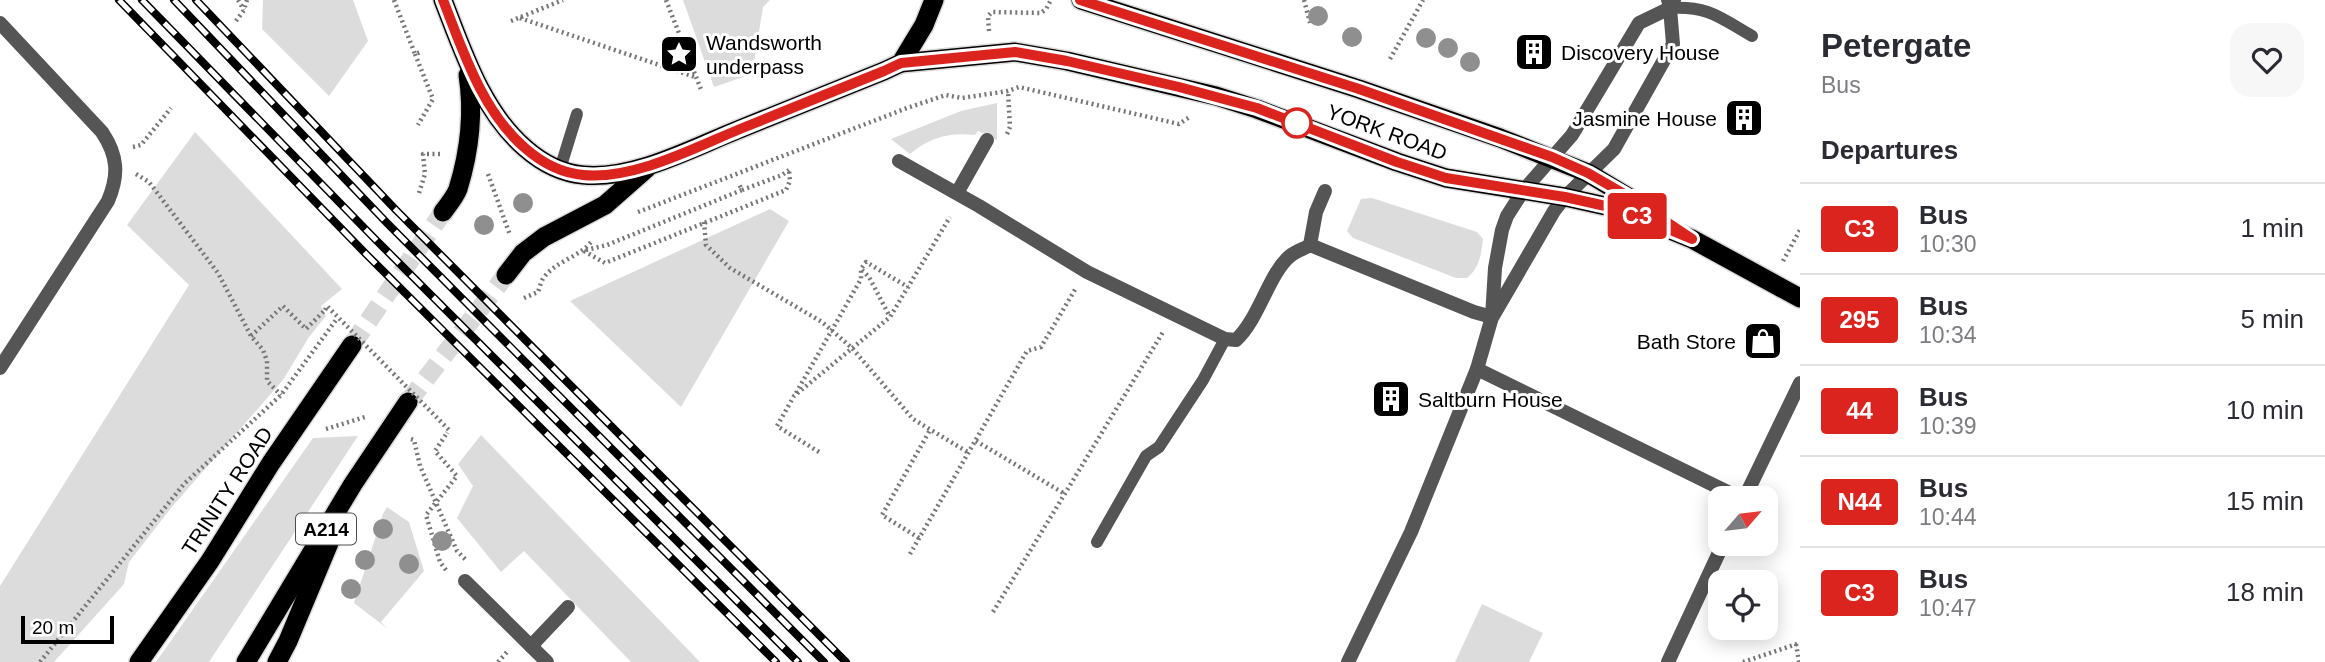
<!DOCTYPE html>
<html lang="en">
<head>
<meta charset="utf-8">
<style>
	:root { --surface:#fff; --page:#f7f7f7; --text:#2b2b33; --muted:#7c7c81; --line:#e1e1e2 }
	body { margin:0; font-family:Arial,sans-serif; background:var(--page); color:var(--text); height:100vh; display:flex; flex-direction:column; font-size:26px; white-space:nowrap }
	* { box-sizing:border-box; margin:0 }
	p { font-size:23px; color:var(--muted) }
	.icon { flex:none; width:38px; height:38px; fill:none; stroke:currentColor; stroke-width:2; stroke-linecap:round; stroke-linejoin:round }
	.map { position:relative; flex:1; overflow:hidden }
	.panel { display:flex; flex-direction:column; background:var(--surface); width:525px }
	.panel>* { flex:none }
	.badge { padding:0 14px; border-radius:5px; font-size:24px; line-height:46px }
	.needle { width:46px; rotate:62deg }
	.fabs { position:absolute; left:1708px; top:486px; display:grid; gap:14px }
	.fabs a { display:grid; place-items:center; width:70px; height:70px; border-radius:14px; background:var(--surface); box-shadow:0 4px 18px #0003; font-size:35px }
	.scale { position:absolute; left:21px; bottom:18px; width:93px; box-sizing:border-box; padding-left:7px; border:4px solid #000; border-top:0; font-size:19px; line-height:24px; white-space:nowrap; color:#000; -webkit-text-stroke:5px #fff; paint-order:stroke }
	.map>.badge { position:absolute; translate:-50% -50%; box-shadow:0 0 0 4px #fff }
	h2 { padding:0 21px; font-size:26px; line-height:63px }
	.round { display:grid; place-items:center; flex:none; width:74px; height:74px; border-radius:21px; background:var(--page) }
	.head { display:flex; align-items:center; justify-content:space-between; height:119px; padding:0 21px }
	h1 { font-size:33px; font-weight:700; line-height:52px }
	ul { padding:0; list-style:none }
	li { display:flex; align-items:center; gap:21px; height:91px; padding:0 21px; border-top:2px solid var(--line) }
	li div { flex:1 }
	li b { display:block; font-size:26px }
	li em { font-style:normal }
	li .badge { min-width:77px; font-weight:700; text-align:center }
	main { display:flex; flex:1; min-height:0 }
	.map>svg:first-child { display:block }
</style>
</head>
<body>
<main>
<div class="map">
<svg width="1800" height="662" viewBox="0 0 1800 662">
	<rect width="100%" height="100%" fill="#fff"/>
	<g fill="#dcdcdc">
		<path d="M263 0H353L368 41 329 96 262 29Z"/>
		<path d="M683 0H770L763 7 752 74 714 87Z"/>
		<path d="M997 103V140L978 131 975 135C950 132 930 137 910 154L891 139 961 111Z"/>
		<path d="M195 132 342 289 321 306 326 316 309 337 283 380 171 508 129 562 124 584 54 662H0V586L189 285 127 225Z"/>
		<path d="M1372 198 1477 232 1483 239C1481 255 1480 267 1467 278H1456L1353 238 1347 231 1361 199Z"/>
		<path d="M770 209 789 221 681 407 570 301Z"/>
		<path d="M481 435 700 662H631L524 551 501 572 457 518 473 486 458 464Z"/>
		<path d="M358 436 209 662H156L313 438Z"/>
		<path d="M387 507 409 522 424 571 381 622 388 629 354 603 383 514Z"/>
		<path d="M1482 604 1543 633 1529 662H1455Z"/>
	</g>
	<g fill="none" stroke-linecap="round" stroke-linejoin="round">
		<g stroke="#d9d9d9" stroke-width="19" stroke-dasharray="19 10" stroke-linecap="butt">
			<path d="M352 345 443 212"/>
			<path d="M408 402 506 275"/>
		</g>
		<defs>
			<g id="trunk">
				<path d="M443 0C463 51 482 111 525 148 541 162 561 173 583 175 632 180 690 149 735 131 785 111 835 91 884 71L901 63 924 25 934 0"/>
				<path d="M1081 0 1359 89 1500 138 1588 173 1658 215"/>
				<path d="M901 63 1015 52 1067 61 1216 96 1257 109 1397 162 1446 178 1565 197 1619 209 1692 239 1800 298"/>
				<path d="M443 212C448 205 455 197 458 189 469 153 474 113 468 75"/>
				<path d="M506 275 523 253 544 237 605 205 647 168"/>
				<path d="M139 662 210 561 271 463 352 345"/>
				<path d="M246 662 353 484 408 402"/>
				<path d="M277 662 288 641 329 543"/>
			</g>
		</defs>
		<use href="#trunk" stroke="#dbdbdb" stroke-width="22"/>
		<g stroke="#777" stroke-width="4.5" stroke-dasharray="2 3.5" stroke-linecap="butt">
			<path d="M238 0 244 10"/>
			<path d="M394 0 415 54 421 52"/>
			<path d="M666 0 702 92"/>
			<path d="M1304 0 1310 23"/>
			<path d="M520 18 695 77"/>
			<path d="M236 21 244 10 247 0"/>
			<path d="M511 21 563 0"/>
			<path d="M989 31 988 16 992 12 1041 13 1046 9 1051 0"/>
			<path d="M415 54 433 99 418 125"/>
			<path d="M1390 59 1423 0"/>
			<path d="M1007 134 1010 127 1008 91"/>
			<path d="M133 147 141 145 171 108"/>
			<path d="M136 174 149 182 218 273 251 336 263 350 267 361V381L281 395"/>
			<path d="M488 174 510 235"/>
			<path d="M742 190 782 175 789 170"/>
			<path d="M419 193 425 174 423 154H441"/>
			<path d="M638 212 907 108 946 95 962 98 1008 91 1019 87 1179 124 1191 116"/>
			<path d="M704 222 706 245 730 268 822 322 852 348 913 419 969 453"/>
			<path d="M586 250 607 245 742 190 739 184"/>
			<path d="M584 251 605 263 786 190 790 181 789 170"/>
			<path d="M1783 261 1800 230"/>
			<path d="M862 270 869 277 890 317"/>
			<path d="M524 298 538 292C540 287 541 280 545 276 557 261 579 257 591 242"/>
			<path d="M251 336 283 306 306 329 325 310"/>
			<path d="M796 393 861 279V269L866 262 908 287"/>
			<path d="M326 429 368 416"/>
			<path d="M411 439 414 440 420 466 457 551 466 560"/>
			<path d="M976 441 1065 494"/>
			<path d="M819 452 777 426 794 396 890 317 950 217"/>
			<path d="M919 538 882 515 930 430"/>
			<path d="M910 554 1027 351 1041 347 1076 288"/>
			<path d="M446 570 440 562 426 515 457 476 435 451 447 433"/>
			<path d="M993 612 1163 332"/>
			<path d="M1796 644 1799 662"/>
			<path d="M40 662 184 484 281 395 336 320"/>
			<path d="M498 662 507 652"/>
			<path d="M1743 662 1800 643"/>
		</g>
		<g stroke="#555" stroke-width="12">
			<path d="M1667 0 1670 8C1709 6 1719 17 1752 36"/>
			<path d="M560 169 577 114"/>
			<path d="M1097 542 1146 456 1159 447 1203 380 1225 339"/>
		</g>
		<g stroke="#555" stroke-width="14">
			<path d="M0 23 102 132C118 156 119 175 108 201L0 368"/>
			<path d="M899 161 979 206 1087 272 1225 339 1236 340C1259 319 1269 273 1290 256 1296 251 1304 249 1310 245L1474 312 1492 317"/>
			<path d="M957 193 987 140"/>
			<path d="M1310 245 1316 212 1325 191"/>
			<path d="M1493 316 1554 211 1565 197 1614 149 1673 44 1670 8"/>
			<path d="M1477 369 1742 499"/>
			<path d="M1744 499 1800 383"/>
			<path d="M465 581 547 662"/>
			<path d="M531 646 568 607"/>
			<path d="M1348 662 1411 532 1477 369 1492 317 1495 268 1502 230 1507 216 1523 191 1572 135 1639 23 1670 8 1674 0"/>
			<path d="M1668 662 1723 544"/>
		</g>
		<use href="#trunk" stroke="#000" stroke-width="19"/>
		<defs>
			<g id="rail">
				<path d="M119 0 366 254 776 662"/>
				<path d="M142 0 375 239 798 662"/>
				<path d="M174 0 387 223 824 662"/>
				<path d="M196 0 396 210 846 662"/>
			</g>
		</defs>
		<use href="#rail" stroke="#000" stroke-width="8"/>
		<use href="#rail" stroke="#fff" stroke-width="5" stroke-dasharray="16" stroke-linecap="butt"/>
		<path stroke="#777" stroke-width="4.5" stroke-dasharray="2 3.5" stroke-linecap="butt" d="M325 310 327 306 449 430 447 433"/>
	</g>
	<g fill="#8f8f8f">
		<circle cx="1318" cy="16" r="10"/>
		<circle cx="1352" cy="37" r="10"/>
		<circle cx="1426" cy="38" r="10"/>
		<circle cx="1448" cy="48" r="10"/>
		<circle cx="1470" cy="62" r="10"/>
		<circle cx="523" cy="203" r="10"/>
		<circle cx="484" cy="225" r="10"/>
		<circle cx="383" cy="529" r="10"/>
		<circle cx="442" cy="541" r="10"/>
		<circle cx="365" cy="560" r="10"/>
		<circle cx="409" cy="564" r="10"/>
		<circle cx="351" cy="589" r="10"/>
	</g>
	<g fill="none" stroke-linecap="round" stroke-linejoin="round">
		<defs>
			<path id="line" d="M443 0C463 51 482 111 525 148 541 162 561 173 583 175 634 180 694 148 740 129 788 110 836 90 884 71L901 63 1015 52 1067 61 1179 87 1257 108 1397 162 1446 178 1565 197 1619 209 1692 239 1626 195 1588 173 1552 157 1359 89 1080 0"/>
		</defs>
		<use href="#line" stroke="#fff" stroke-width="16"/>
		<use href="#line" stroke="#dc241f" stroke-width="10"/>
	</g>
	<defs>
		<symbol id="building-square" viewBox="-11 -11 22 22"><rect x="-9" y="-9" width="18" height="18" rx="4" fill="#000" stroke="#fff"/><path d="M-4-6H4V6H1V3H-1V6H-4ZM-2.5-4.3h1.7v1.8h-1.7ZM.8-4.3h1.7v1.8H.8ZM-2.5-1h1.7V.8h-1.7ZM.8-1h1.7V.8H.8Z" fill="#fff"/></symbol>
		<symbol id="sight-square" viewBox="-11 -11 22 22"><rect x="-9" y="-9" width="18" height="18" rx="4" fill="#000" stroke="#fff"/><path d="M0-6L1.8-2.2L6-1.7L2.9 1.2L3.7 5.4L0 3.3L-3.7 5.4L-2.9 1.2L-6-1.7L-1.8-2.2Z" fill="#fff"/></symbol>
		<symbol id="shop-square" viewBox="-11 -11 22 22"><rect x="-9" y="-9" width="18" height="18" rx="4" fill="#000" stroke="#fff"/><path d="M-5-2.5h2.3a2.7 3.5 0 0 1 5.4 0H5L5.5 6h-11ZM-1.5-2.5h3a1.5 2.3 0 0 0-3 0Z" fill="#fff"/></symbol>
	</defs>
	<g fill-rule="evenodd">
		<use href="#building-square" x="1512" y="30" width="44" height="44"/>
		<use href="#sight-square" x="657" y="32" width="44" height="44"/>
		<use href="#building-square" x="1722" y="96" width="44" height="44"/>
		<use href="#shop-square" x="1741" y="319" width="44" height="44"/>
		<use href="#building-square" x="1369" y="377" width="44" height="44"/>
	</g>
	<circle fill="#fff" stroke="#dc241f" stroke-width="3.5" cx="1297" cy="123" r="14"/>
	<g text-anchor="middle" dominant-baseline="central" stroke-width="6" stroke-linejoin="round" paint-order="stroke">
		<rect fill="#fff" stroke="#4c4c4c" stroke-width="2" x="296" y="513.5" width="60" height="31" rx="5"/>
		<g font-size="19" font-weight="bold" fill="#000">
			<text x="326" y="529">A214</text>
		</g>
		<g font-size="21" fill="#000" stroke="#fff" text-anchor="start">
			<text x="706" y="42">Wandsworth<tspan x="706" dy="24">underpass</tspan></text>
			<text x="1561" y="52">Discovery House</text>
			<text x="1717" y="118" text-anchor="end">Jasmine House</text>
			<text x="1736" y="341" text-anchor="end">Bath Store</text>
			<text x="1418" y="399">Saltburn House</text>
		</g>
		<g font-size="21" fill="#000" stroke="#fff">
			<text transform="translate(1387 132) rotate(20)">YORK ROAD</text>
			<text transform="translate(227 491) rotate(-57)">TRINITY ROAD</text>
		</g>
	</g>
</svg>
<div class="fabs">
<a><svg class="needle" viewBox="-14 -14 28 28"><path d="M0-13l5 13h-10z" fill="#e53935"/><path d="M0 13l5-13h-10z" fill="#7c7c81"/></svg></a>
<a><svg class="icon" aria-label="locate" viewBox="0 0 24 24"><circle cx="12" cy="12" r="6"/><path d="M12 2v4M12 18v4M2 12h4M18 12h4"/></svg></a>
</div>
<div class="scale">20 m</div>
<b class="badge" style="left:1637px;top:216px;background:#dc241f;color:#fff">C3</b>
</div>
<section class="panel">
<div class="head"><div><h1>Petergate</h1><p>Bus</p></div><a class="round"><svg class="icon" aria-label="heart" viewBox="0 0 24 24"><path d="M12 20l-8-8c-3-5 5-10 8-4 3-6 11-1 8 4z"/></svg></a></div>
<h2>Departures</h2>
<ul>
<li><span class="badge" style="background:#dc241f;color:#fff">C3</span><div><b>Bus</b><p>10:30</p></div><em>1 min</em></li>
<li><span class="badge" style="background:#dc241f;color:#fff">295</span><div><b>Bus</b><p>10:34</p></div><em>5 min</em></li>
<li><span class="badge" style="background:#dc241f;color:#fff">44</span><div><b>Bus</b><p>10:39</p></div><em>10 min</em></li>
<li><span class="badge" style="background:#dc241f;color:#fff">N44</span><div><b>Bus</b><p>10:44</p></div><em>15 min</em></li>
<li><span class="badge" style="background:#dc241f;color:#fff">C3</span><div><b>Bus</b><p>10:47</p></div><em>18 min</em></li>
</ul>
</section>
</main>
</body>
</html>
